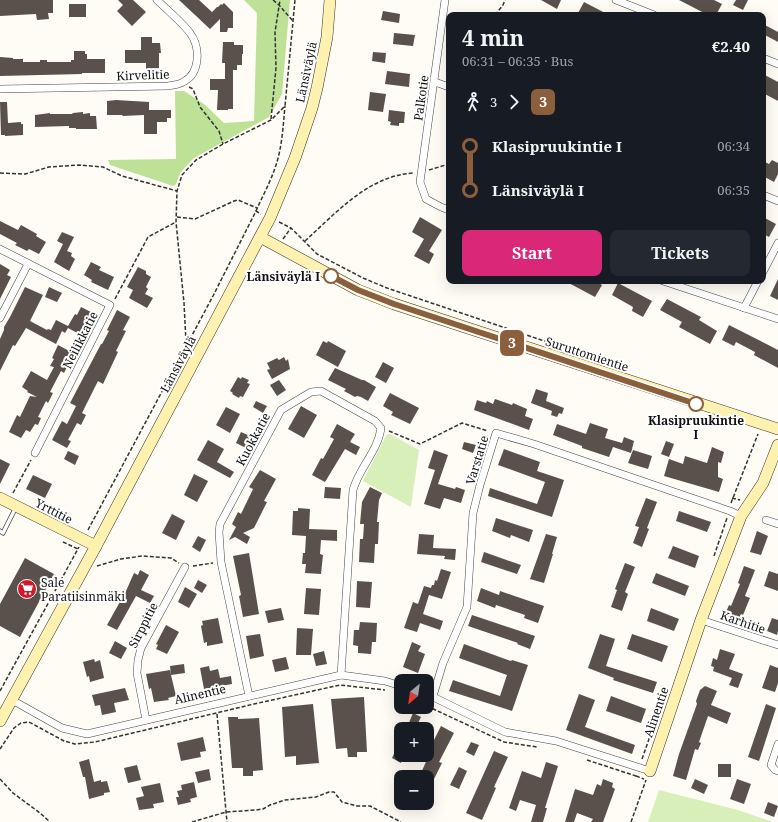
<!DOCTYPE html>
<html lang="en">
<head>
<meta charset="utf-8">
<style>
	:root { --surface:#171b24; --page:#242831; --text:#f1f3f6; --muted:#9ea1a6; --accent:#db2777 }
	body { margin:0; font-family:"Noto Serif",serif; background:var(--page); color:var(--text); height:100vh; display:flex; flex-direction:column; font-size:15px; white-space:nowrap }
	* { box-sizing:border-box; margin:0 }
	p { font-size:13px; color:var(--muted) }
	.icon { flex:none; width:22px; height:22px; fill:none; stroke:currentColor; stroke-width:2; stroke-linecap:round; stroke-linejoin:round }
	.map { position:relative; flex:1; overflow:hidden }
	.side { position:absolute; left:446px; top:12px; width:320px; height:272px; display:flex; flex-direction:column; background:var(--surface); border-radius:8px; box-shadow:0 4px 16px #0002 }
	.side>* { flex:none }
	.badge { padding:0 8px; border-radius:6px; font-size:14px; line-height:26px }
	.needle { width:26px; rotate:209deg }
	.fabs { position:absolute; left:394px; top:674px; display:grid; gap:8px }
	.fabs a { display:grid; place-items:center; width:40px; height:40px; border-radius:8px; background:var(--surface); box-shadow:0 4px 16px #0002; font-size:20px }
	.map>.badge { position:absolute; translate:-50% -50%; box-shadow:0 0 0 2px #fff }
	.legs { display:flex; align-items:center; gap:6px; height:44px; padding:0 16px; font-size:13px }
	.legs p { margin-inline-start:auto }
	.head { display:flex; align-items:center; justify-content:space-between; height:68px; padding:0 16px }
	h1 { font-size:22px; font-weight:700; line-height:30px }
	.primary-button { display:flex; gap:8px; margin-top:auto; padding:8px 16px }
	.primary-button a { flex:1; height:46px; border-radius:8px; background:var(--accent); color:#fff; font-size:16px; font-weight:700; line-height:46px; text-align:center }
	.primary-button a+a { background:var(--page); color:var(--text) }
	ul { padding:0 16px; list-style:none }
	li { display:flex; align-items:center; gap:14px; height:44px; font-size:15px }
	li i { display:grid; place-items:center; width:6px; height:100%; margin:0 5px; background:currentColor }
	li i::after { content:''; width:10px; height:10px; margin:-5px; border:3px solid; border-radius:50%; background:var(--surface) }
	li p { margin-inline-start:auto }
	li:first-child i { background:linear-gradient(#0000 50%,currentColor 0) }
	li:last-child i { background:linear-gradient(currentColor 50%,#0000 0) }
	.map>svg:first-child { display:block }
</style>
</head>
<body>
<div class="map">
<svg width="778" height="822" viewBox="0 0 778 822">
	<rect width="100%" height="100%" fill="#fffcf5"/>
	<g fill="#d8efb9">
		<path d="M387 434H390L419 450 411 507 363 481Z"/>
		<path d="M659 790 738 810 773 822H648Z"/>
	</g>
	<path fill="#bde197" d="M244 0H290L282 94 269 117 194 158 180 173 176 184 173 186 110 165 108 160 176 159 175 91H184L204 104 224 123 254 121 257 13Z"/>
	<g fill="#5b514c">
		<path d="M0 0H53V13H48L49 19 37 20 36 14 0 16Z"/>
		<path d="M118 0H133L146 12 132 26 117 11 123 5Z"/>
		<path d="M179 0H199L212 12 217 7H218L221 4 222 5 224 3 233 12V28H228L227 32H220V19L210 29Z"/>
		<path d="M541 0H561L557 9Z"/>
		<path d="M679 0H714L722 4 716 15H708Z"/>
		<path d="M736 0H748L743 10 733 5Z"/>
		<path d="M584 2 609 15H577Z"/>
		<rect x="69" y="4" width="17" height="13"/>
		<path d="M383 11 400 14 399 23 381 20Z"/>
		<path d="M763 24 778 32V42L763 34Z"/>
		<path d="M394 33 415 35 413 46 393 44Z"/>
		<path d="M141 37H152V43H160L161 53H159V68L146 69V63H125V50H141Z"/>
		<path d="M223 42H234V45H243V54H242V65H237V70H233V109H228V110H217L218 90H210V79H225V63H222Z"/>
		<path d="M74 51H85V54H87V59H105V73H82V74L0 76V57L13 58V59H23V62H40V60H47V62H71V60H74Z"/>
		<path d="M373 52 386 53 385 63 372 61Z"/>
		<path d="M387 71 410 74 409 87 385 84Z"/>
		<path d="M763 74 778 82V101L763 93Z"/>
		<path d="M370 92 386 94 383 112 368 110Z"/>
		<path d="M116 100 149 102V110H171V118H167V122H157V134H144V115L123 116 122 115H107V101Z"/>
		<path d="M0 102H7L8 123 21 122V124H23V135L5 136V135H1Z"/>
		<path d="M389 110 405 112 404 123H399V126L390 125 391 122 388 121Z"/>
		<path d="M83 112V114L90 113V116H96L97 129H76V128H69V126L35 127V115L50 113V114H72L73 113Z"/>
		<path d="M772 160 778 163V174L774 182 763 176V161L769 164Z"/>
		<path d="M420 217 442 230 429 251 434 254 429 264 414 256 424 239 412 232Z"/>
		<path d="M763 217 776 224 769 237 763 234Z"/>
		<path d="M0 221 18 230 21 225 37 234 36 236 46 242 39 254 29 249 27 251 15 245 17 243 0 234Z"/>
		<path d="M62 232 74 237 67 251 72 253 71 256 75 259 69 271 54 262 63 244 57 241Z"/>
		<path d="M91 262 101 267 99 270 114 277 108 290 91 282 92 280 84 275Z"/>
		<path d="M0 264 10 270 7 275 11 277 0 299Z"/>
		<path d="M138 267 146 271V274L151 277 146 287 148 289 145 294 153 298 147 308 129 298 133 290 127 287Z"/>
		<path d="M778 279V300L770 296Z"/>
		<path d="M565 281H595L602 285 595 297Z"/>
		<path d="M618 283 652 301 643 317 632 311 633 307 612 295Z"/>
		<path d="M25 287 43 295 30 321 47 330 48 329 51 330 56 320 68 326 75 314 77 315 81 307 95 314 84 333 83 332 81 335 68 328 65 333 62 331 56 344 26 328 15 346 13 345 0 371V339L4 330V327L10 317Z"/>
		<path d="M49 287 62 293 57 302 45 297Z"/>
		<path d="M667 299 701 317 699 320 717 331 710 344 679 327 682 322 660 310Z"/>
		<path d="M117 310 130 317 123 330 126 331 116 351 118 352 103 384 98 381 82 413 86 415 81 425 77 423 68 440 71 441 67 448 52 440 62 421 67 424 76 406 70 403 101 344H102L109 331 107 330Z"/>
		<path d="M729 325 778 350V368L754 355 755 352 736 342 734 346 722 340Z"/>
		<path d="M323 341 327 343 328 341 346 351 338 367 316 355Z"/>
		<path d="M58 345 75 354 69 367H67L64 373 61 371 50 392 53 393 48 403 46 401 38 417 41 418 38 425 35 424 30 432 26 430 21 438 9 432 17 415 20 417 30 396 37 397 27 392 28 391 22 387 31 371 47 380 54 367 50 366 54 359 52 358Z"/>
		<path d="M284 357 286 361 288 359 290 369 272 379 267 370 270 369 267 363 277 358 279 360Z"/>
		<path d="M383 362 394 368 386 383 375 377Z"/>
		<path d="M335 368 362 380H364L376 387 368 401 361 397 357 396 355 397 344 391 346 389 328 380Z"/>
		<path d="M238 377 241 379 242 377 249 380 247 383 250 384 243 397 240 396 239 398 232 394 233 393 230 391Z"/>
		<path d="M279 380 286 390 277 396 270 385Z"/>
		<path d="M536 389 548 393 546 401 564 408 562 414 559 413 557 417 551 415 552 411 531 403Z"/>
		<path d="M390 393 419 408 410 424 391 415 393 412 383 406Z"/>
		<path d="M495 399 512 405 513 403 527 409 525 416 533 419 529 430 474 410 477 400 486 403 487 401 493 404Z"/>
		<path d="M256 401 267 406 263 413 253 407Z"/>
		<path d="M301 406 317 415 304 438 288 429Z"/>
		<path d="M226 407 240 414 230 433 216 425Z"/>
		<path d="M590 423 608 429 605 438 622 443 624 437 634 441 631 453 613 447 609 457 582 448V446L553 435 557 424 586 434Z"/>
		<path d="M337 424 355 434 350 442 360 447 356 455 345 449 325 482 312 475 321 458 323 459 334 439 330 437Z"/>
		<path d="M241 432 252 437 246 448 236 443Z"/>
		<path d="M208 440 224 449 217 462 234 472 230 478 197 460Z"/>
		<path d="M666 441 674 444 669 457 661 454Z"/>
		<path d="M464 442 476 445 473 453 462 449Z"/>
		<path d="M712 447 724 452 721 463 718 462V477L723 479 719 492 664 476 669 459 683 464 685 456 707 463Z"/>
		<path d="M504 449 540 462 537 471 564 480 552 517 488 496 490 488 537 504 545 482 498 465Z"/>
		<path d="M434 450 448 455 438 484 455 489 456 487 465 490 461 503 444 498 440 509 424 504 435 470 428 468Z"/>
		<path d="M633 450 652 456 648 469 628 463Z"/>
		<path d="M68 451 79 456 75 465 64 459Z"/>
		<path d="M0 459 10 464 0 484Z"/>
		<path d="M260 470 276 479 264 501 267 502 254 528 243 533 250 537 247 544 235 537 229 540 236 527 232 524 238 512 241 514 253 489 249 487Z"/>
		<path d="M194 474 208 481 197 502 184 495Z"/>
		<path d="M33 475 52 484 45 498 26 489Z"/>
		<path d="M325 487 341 488 340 499 324 498Z"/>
		<path d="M370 487 382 493 379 500 377 522H379L378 544H375L374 563 359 562 360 539H363L364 524H360L362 502Z"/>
		<path d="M646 498 657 502 647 528 649 529 642 547 633 543 639 527 635 526Z"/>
		<path d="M298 508 310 509 309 529 337 530V541L321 540 320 554 323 555 321 574 305 573 306 564H302L303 553H305L306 536 292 535 293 511H298Z"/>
		<path d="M679 511 711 522 707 532 676 521Z"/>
		<path d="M172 514 185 521 176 540 162 533Z"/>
		<path d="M496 518 533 530 529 542 511 535 510 538 492 531Z"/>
		<path d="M757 531 768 536 761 555 750 552Z"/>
		<path d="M419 534 434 535 433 548 456 549 455 560 444 559 445 556 417 554Z"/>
		<path d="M546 534 557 537 552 554H553L544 583 530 579Z"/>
		<path d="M198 536 206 540 200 552 192 547Z"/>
		<path d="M673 546 699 556 695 568 668 558Z"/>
		<path d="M484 552 521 565 517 574 481 562Z"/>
		<path d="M249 553 259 614 243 617 239 596 241 595 233 556Z"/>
		<path d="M25 558 54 574 20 637 0 626V604Z"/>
		<path d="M625 563 635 567 625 592 628 594 622 611 611 607 617 590 615 589Z"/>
		<path d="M744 566 755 570 745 596 750 598 743 615 741 614 738 621 727 617 729 613 726 612 729 605 731 606 740 584 738 583Z"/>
		<path d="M441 569 451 572 442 599 429 595 423 614 443 621 440 630 420 623 417 632 404 628 413 602 418 604 424 586 431 588 432 585H434L435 580 437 581Z"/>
		<path d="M140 570 149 575 141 590 154 596 150 603 136 596 117 630 107 625 126 591 134 573 138 575Z"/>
		<path d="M769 571 778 574V591L764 586Z"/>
		<path d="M656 573 689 586 685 596 652 583Z"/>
		<path d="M198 580 207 585 202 593 194 588Z"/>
		<path d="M357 581 372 582 370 608 356 607Z"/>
		<path d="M185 587 197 594 189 608 178 602Z"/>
		<path d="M306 588 321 589 319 615 304 614Z"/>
		<path d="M481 588 499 595 500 591 544 606 538 623 524 618 525 615 496 605 495 608 477 601Z"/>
		<path d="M281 608 284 620 268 623 265 611Z"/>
		<path d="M651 608 679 619 674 631 647 621Z"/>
		<path d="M472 615 535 636 530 649 517 644 518 643 468 626Z"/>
		<path d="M218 618 223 643 207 646V642L204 643 201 626 203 625 202 621Z"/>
		<path d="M772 618 778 620V631L777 635 767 631Z"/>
		<path d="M360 622 377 623 376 642H372L371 654 358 653V646L353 645 354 630H359Z"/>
		<path d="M166 625 179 632 167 654 156 649 158 645 156 644Z"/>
		<path d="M297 628 313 629 311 655H296Z"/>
		<path d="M260 634 264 656 250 659 246 636Z"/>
		<path d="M600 634 615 639 606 666 657 682 653 693 613 680 614 678 588 668Z"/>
		<path d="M632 634 668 646 662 662 627 649Z"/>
		<path d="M115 641 127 648 121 659 109 653Z"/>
		<path d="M412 642 421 646 418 651 425 654 418 673 403 667Z"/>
		<path d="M464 644 511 661 512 660 528 665 512 711 449 691 453 680 500 696 507 675 459 658Z"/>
		<path d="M720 649 735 654 729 669 743 674 738 688 729 685 732 678 713 671 714 667 711 666 713 658 717 660Z"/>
		<path d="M324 651 327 664 316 666 313 654Z"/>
		<path d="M286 657 289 669 275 672 272 660Z"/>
		<path d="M94 659 95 662 100 660 104 678 90 682 89 676 87 677 83 662Z"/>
		<path d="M184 664 185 673 171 675 176 696 168 698 169 700 154 702 151 688 149 689 146 674 170 670 171 675 170 666Z"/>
		<path d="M770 665 778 668V683L775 692 762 688Z"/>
		<path d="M209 666 210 671 218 669 220 678 231 676 232 684 204 689 200 668Z"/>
		<path d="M705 686 717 691 711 705 731 713 727 724 708 716 699 742 701 743 698 750 695 749 686 780 673 776 679 754 697 704 696 701 700 690Z"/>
		<path d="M125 688 129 700 114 703 116 712 102 715 100 705 95 706 92 695Z"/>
		<path d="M579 694 595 700 585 727 635 745 632 754 566 730Z"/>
		<path d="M611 696 646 709 641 723 606 711Z"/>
		<path d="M364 697 367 752H357V757H348L347 748 336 749 331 699Z"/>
		<path d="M313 704 319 763 296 765V756L285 757 282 707Z"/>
		<path d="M766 704 776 708 759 761 748 757Z"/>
		<path d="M413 713 421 717 415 729 408 725Z"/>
		<path d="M228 717H238V719L259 718 263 770 253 771V776H243V768H232Z"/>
		<path d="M441 726 454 733 439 762 442 763 427 793V777H421L422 774 421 773 429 755 427 754Z"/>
		<path d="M203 737 206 751 200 752 201 757 181 761 177 743Z"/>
		<path d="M401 739V763L392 758Z"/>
		<path d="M471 742 479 745 474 756 466 752Z"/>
		<path d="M494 751 508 757 494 787 496 788 482 820 466 813Z"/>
		<path d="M89 759 94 782 101 780V782L107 781 110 792 104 793V795L89 799 85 777H83L79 762Z"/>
		<path d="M546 762 558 766 545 808H547L543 822H531L536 805 520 800 516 811 509 808 522 771 541 778Z"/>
		<rect x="718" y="764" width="13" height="13"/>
		<path d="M137 765 141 780 128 783 124 768Z"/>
		<path d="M459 767 467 771 459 789 450 785Z"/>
		<path d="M209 769 211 780 198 783 195 772Z"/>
		<path d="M603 779 613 783 612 787 615 789 603 822H591L593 819 577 813 574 822H565L575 789 593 795 597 784 601 786Z"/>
		<path d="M695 779 708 785 704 794 691 788Z"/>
		<path d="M737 779 751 784 744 804 730 799Z"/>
		<path d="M194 782 197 797 190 799 191 802 178 805 176 797H179L177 791 182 790 181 785Z"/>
		<path d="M160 783 164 802 153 804 154 808 139 810 136 798 144 796 141 787Z"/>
		<path d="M768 802 778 806 774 817 764 813Z"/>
	</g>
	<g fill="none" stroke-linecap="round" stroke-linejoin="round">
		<defs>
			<path id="lane" d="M0 531 3 533 16 507"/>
			<g id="street">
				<path d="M445 0 420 182 426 199 441 207 449 210"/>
				<path d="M616 0 654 15"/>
				<path d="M763 58 778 64"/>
				<path d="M435 82 449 87"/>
				<path d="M0 89 168 86C172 85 179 85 183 82 200 74 201 48 190 33 183 23 166 9 157 0"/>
				<path d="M763 195 778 201"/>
				<path d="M0 249 110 305 35 453"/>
				<path d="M763 272 778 243"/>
				<path d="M663 281 778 319"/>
				<path d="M744 308 758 281"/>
				<path d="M0 318 28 264"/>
				<path d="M766 520 778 524"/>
				<path d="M701 620 778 645"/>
				<path d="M427 694 505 732 556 741 650 771"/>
				<path d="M249 696 221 562 219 532 220 524 281 410 311 392 321 391 375 421 381 428C378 451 359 468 353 490L341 675"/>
				<path d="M433 696 443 663 467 607 473 513 480 485 496 433 534 444 730 511 741 516"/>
				<path d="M12 700 62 728 87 734 341 675 385 681 401 686"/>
				<path d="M146 720 137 673 138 660 141 648 185 567"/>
				<path d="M778 744 771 765 775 770 778 771"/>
			</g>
			<g id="secondary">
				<path d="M260 237 358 290 394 304 778 429"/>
				<path d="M0 498 96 546"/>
				<path d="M0 721 96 546 270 218 295 158 312 108 317 88 327 37 330 0"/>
				<path d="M650 771 701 620 741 516 763 483 778 445"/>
			</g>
		</defs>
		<use href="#lane" stroke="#444" stroke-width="5"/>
		<use href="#street" stroke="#444" stroke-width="8"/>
		<use href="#secondary" stroke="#333" stroke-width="12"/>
		<g stroke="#333" stroke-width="1.5" stroke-dasharray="4 2" stroke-linecap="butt">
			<path d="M273 0 279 5 293 21"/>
			<path d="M495 15 503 5 505 0"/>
			<path d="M189 87 193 89 200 107 219 131 223 144"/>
			<path d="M271 119 276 68 275 32 280 0"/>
			<path d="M429 170 449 164"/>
			<path d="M0 173 25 174 49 167 79 165 103 167 122 176 177 191"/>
			<path d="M256 211C262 197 270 183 275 168 282 149 283 127 285 106"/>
			<path d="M177 217 195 219 234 201 238 200 257 208"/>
			<path d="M279 222 291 228 317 254 363 278 387 288 571 350"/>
			<path d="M283 239 291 228"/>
			<path d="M305 241C336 213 369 175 414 173"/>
			<path d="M115 299 148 237 176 222"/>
			<path d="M186 342 184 303 176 222 177 191 182 175 196 160 223 144 271 120 285 106 295 0"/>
			<path d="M389 431 420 444 462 423 488 431"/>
			<path d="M13 493 31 460"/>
			<path d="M732 498 740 500"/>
			<path d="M731 503 758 434"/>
			<path d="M88 530 213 296 256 211 261 214"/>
			<path d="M63 542 78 549"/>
			<path d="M714 556 727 518"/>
			<path d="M97 566 121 559 142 556 171 558 179 563"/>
			<path d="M193 566 213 563"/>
			<path d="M0 691 79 547"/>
			<path d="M427 706 504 742 537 747"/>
			<path d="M217 714 227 822"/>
			<path d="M0 749 14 728 21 723 29 722 64 741 75 744 95 742 254 704 340 685 385 690"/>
			<path d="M642 759 655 722"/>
			<path d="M587 760 636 776 637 774"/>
			<path d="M636 776 644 779"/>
			<path d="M0 779 13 793 40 813 50 822"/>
			<path d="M192 822 226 812 256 810 263 809 270 805 285 800 316 797 329 792H334L342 802 357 806H370L401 822"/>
			<path d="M631 822 646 780"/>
		</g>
		<use href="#lane" stroke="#fff" stroke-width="3.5"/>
		<use href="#street" stroke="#fff" stroke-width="7"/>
		<use href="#secondary" stroke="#fff1b0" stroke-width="11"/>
	</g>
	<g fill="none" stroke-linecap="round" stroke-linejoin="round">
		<defs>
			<path id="line-1" d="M331 276 358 290 394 304 696 404"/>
		</defs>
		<use href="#line-1" stroke="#fff" stroke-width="9"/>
		<use href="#line-1" stroke="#8b5e3c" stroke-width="6"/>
	</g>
	<defs>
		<symbol id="supermarket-disc" viewBox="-11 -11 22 22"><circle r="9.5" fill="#d1192e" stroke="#fff"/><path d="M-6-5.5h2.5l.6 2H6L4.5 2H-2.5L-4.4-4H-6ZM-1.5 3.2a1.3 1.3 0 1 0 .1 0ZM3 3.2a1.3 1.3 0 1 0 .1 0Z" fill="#fff"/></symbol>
	</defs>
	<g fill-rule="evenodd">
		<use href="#supermarket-disc" x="16" y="578" width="22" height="22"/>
	</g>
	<g fill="#fff" stroke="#8b5e3c" stroke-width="2">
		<circle cx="331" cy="276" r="7"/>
		<circle cx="696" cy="404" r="7"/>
	</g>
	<g text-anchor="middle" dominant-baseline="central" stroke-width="4" stroke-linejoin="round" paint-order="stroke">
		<g font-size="12" fill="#111" stroke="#fff">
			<text transform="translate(306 72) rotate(-78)">Länsiväylä</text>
			<text transform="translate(143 75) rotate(-2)">Kirvelitie</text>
			<text transform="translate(421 98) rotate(-82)">Palkotie</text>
			<text transform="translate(80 340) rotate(-63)">Neilikkatie</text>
			<text transform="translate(587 354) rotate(18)">Suruttomientie</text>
			<text transform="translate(178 364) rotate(-62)">Länsiväylä</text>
			<text transform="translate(253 439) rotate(-62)">Kuokkatie</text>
			<text transform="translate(477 460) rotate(-73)">Varstatie</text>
			<text transform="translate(54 511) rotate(27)">Yrttitie</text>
			<text transform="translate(743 622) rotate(19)">Karhitie</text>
			<text transform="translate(143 625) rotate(-63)">Sirppitie</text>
			<text transform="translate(200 694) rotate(-13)">Alinentie</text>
			<text transform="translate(656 712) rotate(-71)">Alinentie</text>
		</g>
		<g font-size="12" font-weight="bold" fill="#111" stroke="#fff" text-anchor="end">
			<text x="320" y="276">Länsiväylä I</text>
			<text x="696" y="420" text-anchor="middle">Klasipruukintie<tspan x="696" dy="14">I</tspan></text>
		</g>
		<g font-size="12" fill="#111" stroke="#fff" text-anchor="start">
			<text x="41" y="582">Sale<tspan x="41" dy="14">Paratiisinmäki</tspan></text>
		</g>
	</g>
</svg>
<div class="fabs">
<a><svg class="needle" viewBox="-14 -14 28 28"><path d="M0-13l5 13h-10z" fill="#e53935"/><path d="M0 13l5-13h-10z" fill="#9ea1a6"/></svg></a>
<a>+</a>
<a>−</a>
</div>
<b class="badge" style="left:512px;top:343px;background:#8b5e3c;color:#fff">3</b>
<section class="side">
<div class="head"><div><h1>4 min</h1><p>06:31 – 06:35 · Bus</p></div><b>€2.40</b></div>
<div class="legs"><svg class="icon" aria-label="walk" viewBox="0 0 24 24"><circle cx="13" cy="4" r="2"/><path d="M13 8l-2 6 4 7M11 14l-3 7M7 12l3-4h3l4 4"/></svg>3<svg class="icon" aria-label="forward" viewBox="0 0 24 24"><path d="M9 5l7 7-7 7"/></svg><b class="badge" style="background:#8b5e3c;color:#fff">3</b></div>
<ul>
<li><i style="color:#8b5e3c"></i><b>Klasipruukintie I</b><p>06:34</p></li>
<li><i style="color:#8b5e3c"></i><b>Länsiväylä I</b><p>06:35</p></li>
</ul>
<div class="primary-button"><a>Start</a><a>Tickets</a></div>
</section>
</div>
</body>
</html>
